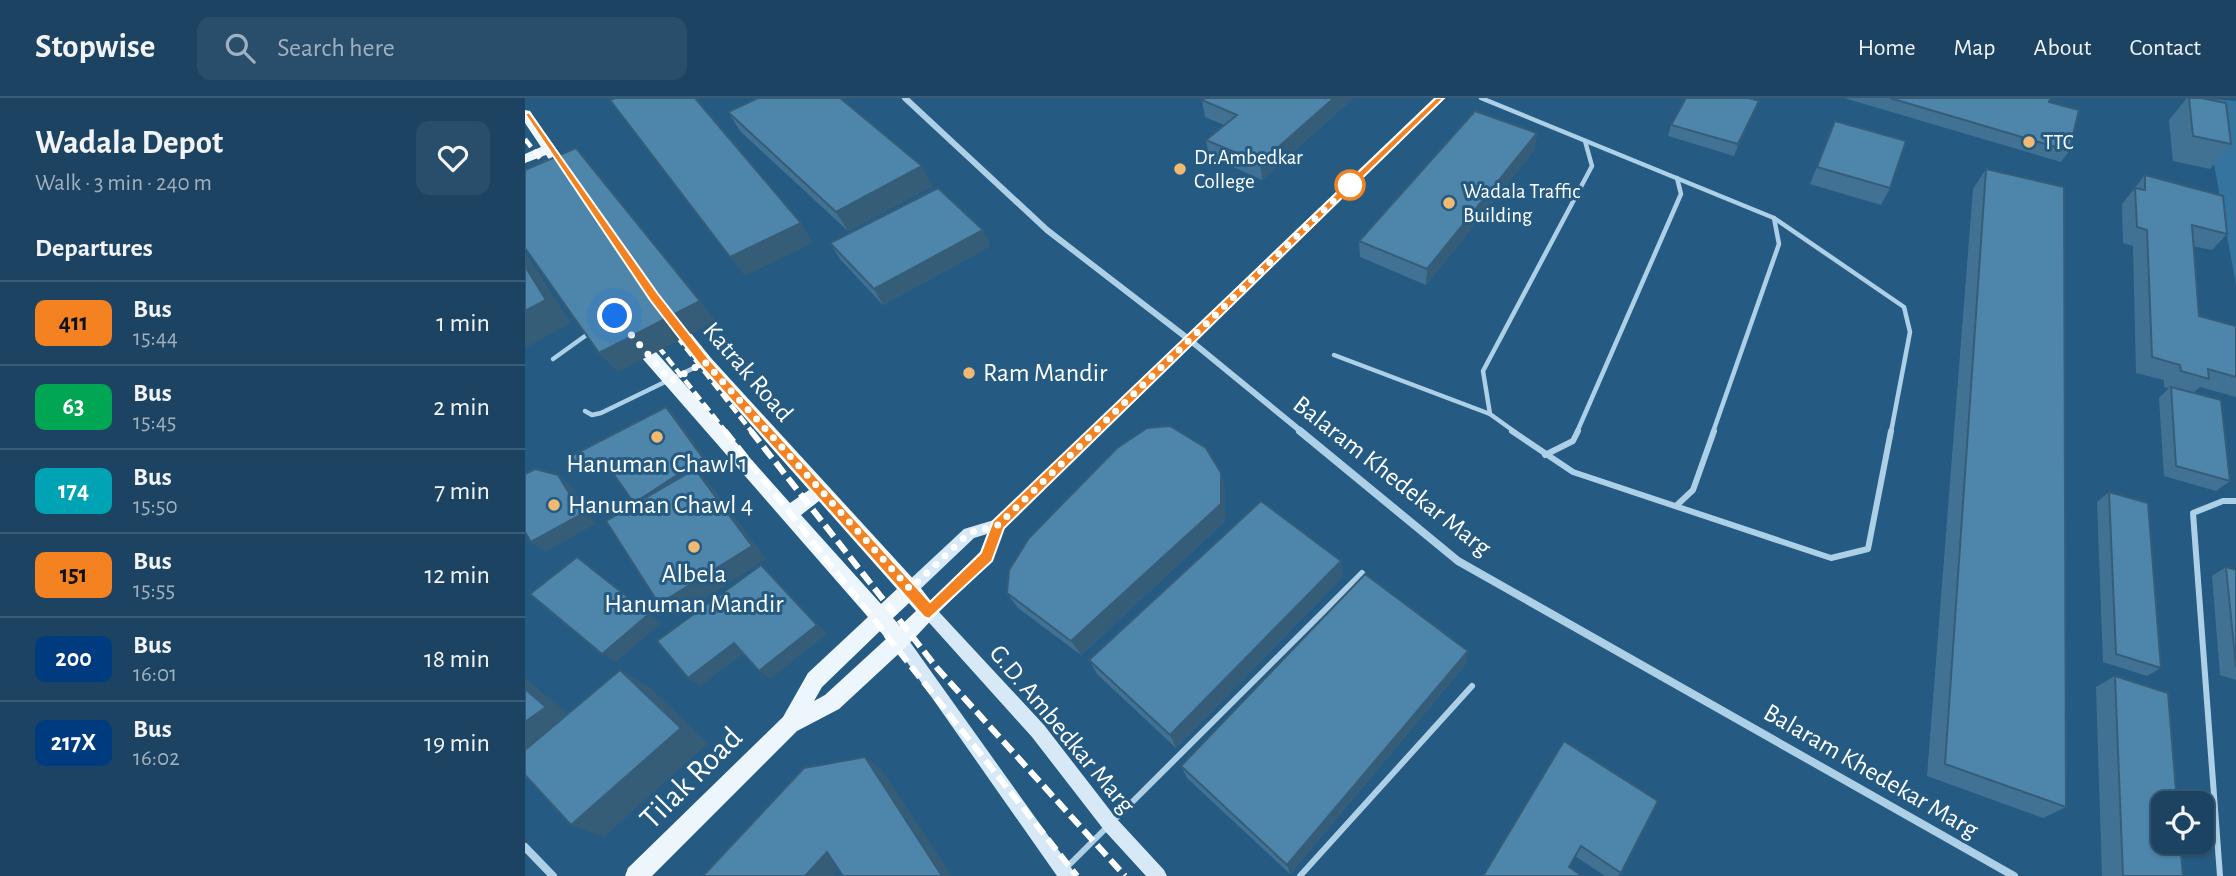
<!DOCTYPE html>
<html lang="en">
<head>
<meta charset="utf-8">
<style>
	:root { --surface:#1c4462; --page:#294e6b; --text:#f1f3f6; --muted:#a0b0be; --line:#3a5c77 }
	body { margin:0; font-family:"Alegreya Sans",sans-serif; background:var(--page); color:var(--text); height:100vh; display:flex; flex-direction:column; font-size:26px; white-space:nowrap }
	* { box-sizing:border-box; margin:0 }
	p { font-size:23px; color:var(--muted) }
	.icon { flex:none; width:38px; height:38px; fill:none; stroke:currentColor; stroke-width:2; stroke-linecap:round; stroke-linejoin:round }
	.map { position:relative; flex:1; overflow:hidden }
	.panel { display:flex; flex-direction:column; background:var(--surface); width:525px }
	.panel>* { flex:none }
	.badge { padding:0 14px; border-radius:10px; font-size:24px; line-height:46px }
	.controls { position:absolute; left:1626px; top:693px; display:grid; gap:14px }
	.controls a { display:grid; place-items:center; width:63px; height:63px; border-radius:14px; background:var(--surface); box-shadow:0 2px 5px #0004,0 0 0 2px var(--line); font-size:35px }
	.you { position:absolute; width:35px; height:35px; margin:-18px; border:5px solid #fff; border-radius:50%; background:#1a73e8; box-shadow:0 0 0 10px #1a73e833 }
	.map>.badge { position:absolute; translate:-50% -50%; box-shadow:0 0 0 4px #fff }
	h2 { padding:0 35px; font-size:26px; line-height:63px }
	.round { display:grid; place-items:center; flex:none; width:74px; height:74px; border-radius:14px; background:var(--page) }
	.summary { display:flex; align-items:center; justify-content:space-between; height:119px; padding:0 35px }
	h1 { font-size:33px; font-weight:600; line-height:52px }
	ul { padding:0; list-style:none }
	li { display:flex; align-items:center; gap:21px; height:84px; padding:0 35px; border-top:2px solid var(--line) }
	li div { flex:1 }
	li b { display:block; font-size:26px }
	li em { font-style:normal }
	li .badge { min-width:77px; font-weight:700; text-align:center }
	header { display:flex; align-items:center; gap:42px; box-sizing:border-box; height:98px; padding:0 35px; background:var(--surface); border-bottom:2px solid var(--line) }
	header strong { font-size:33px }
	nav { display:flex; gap:38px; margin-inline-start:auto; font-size:24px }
	.search { width:490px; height:63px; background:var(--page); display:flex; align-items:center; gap:18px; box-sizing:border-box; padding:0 24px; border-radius:14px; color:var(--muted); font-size:26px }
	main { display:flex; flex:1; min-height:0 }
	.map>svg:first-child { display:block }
</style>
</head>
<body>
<header>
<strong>Stopwise</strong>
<div class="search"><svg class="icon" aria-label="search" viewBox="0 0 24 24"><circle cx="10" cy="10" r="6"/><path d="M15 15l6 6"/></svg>Search here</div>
<nav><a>Home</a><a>Map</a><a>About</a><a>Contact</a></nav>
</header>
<main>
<section class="panel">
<div class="summary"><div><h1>Wadala Depot</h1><p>Walk · 3 min · 240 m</p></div><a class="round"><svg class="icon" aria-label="heart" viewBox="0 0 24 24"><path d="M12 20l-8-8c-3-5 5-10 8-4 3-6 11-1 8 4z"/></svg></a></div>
<h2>Departures</h2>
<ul>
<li><span class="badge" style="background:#f58220;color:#111">411</span><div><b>Bus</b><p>15:44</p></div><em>1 min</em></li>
<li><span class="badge" style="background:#00a651;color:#fff">63</span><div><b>Bus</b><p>15:45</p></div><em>2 min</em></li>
<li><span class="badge" style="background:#00a3b4;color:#fff">174</span><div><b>Bus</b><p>15:50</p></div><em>7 min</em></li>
<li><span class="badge" style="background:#f58220;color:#111">151</span><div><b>Bus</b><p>15:55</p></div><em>12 min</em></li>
<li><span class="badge" style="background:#003b80;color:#fff">200</span><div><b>Bus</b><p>16:01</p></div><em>18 min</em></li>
<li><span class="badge" style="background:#003b80;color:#fff">217X</span><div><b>Bus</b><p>16:02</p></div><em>19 min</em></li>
</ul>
</section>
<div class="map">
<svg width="1711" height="778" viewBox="0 0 1711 778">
	<rect width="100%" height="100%" fill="#255b82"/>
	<path fill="#35749e" d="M1677 0 1711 3V187Z"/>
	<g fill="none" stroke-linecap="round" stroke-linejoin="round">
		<g stroke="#add0e7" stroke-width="4.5">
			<path d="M956 0 1249 120 1379 209 1385 234 1366 334"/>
			<path d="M809 257 965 316"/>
			<path d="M28 261 67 233"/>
			<path d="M60 313 67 317 76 315 177 266"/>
			<path d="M990 334 965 316 958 273 1067 68 1060 43"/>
			<path d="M1052 334 1156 96 1152 80"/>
			<path d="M1188 334 1254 146 1249 120"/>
		</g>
		<g stroke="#add0e7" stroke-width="6">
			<path d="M987 333 1048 374 1306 460 1343 451 1366 333"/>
			<path d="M1020 357 1048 343 1053 333"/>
			<path d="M1151 408 1168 392 1189 333"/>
			<path d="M540 771 837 475"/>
			<path d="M775 778 947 588"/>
			<path d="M1695 778 1668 415 1698 403H1711"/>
		</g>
		<path stroke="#add0e7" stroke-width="6" d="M380 0 522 132 666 243 777 334"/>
		<g stroke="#add0e7" stroke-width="8">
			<path d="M775 333 933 463 1489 778"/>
			<path d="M0 749 28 778"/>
		</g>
		<g fill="#d7e9f6" fill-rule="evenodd">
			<path d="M909 0H920L479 431 466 463 414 514 519 627 591 720 639 772 642 778H621L579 732 507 639 399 519 396 514 399 509 455 454 462 436 449 440 390 496 385 498 380 496 377 491 380 486 439 431 469 422Z"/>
			<path d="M375 535 380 537 552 778H532L370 547 367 542 370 537Z"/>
		</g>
		<g fill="#eef6fd" fill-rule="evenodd">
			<path d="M0 12 5 13 47 74V80H37L21 57 0 65V56L16 49 0 25Z"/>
			<path d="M147 216 152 218 186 260 392 485 414 514 382 548 314 611 272 633 127 778H100L103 770 258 619 283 575 343 519 103 244 101 240 103 236H115L265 405 284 392 174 268 139 222ZM294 403 372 491 356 506 276 417ZM384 505 391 513 375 528 368 520ZM355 533 361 541 300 597 289 603 297 589Z"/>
		</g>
		<g stroke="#fff" stroke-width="4.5" stroke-dasharray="10 4.5" stroke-linecap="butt">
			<path d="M0 41 30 80"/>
			<path d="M143 227 227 334"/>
			<path d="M124 237 201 334"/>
		</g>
		<g stroke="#fff" stroke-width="6" stroke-dasharray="14 6" stroke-linecap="butt">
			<path d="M200 333 552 778"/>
			<path d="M226 333 412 570 600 778"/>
		</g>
	</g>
	<g fill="#427293">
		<path d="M680 0H828L737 82 684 58 681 42 699 27 680 19 677 2Z"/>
		<path d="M1319 0H1525L1524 4 1544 53 1536 64Z"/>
		<path d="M1662 0H1676L1706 46 1685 71 1648 63 1644 22Z"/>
		<path d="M203 14 407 88 323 133 216 34Z"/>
		<path d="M1229 14 1209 58 1143 38 1146 27Z"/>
		<path d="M1310 23 1365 90 1356 107 1285 86Z"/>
		<path d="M1012 35 1009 52 901 187 835 159 834 143Z"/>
		<path d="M1461 71 1541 709 1518 720 1402 678 1448 91Z"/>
		<path d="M1620 77 1702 136 1687 152 1668 148 1674 218 1711 228V299L1675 289 1668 295 1705 383 1691 393 1639 378 1634 300 1644 290 1639 289V282L1611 275 1608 148 1598 145 1597 106Z"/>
		<path d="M458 132 465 148 358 207 315 161 305 145Z"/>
		<path d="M696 375 700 392V423L556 557 493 510 482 495Z"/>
		<path d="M1584 394 1636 570 1622 578 1578 564 1572 404Z"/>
		<path d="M816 463 817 479 651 650 572 576 564 562Z"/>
		<path d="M1701 469 1711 472V582L1695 577 1687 478Z"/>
		<path d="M943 553 940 567 765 776 662 680 656 668Z"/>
		<path d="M1590 578 1658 778H1577L1571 589Z"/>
		<path d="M1039 643 1096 775 1093 778H1080L1050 758 1044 769 958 778Z"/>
	</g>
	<g fill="#365d78">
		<path d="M809 0H828L737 82 735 65Z"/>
		<path d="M1234 3 1209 58 1213 46Z"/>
		<path d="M1012 35 1009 52 901 187 902 171Z"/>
		<path d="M51 50 191 223 93 274 74 255Z"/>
		<path d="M397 68 407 88 323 133 311 114Z"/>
		<path d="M276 125 288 145 220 178 205 159Z"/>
		<path d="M458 132 465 148 358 207 349 191Z"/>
		<path d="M0 154 46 225 0 250Z"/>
		<path d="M141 309 147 314 184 365 172 373 185 386 241 461 152 519 134 506 115 410 109 405Z"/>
		<path d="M77 360 83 366 64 378 58 373Z"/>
		<path d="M696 375 700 392V423L556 557 546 543Z"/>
		<path d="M33 377 46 388 70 426 20 454 6 444Z"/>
		<path d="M52 459 136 525 91 564 77 556Z"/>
		<path d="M816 463 817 479 651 650 645 637Z"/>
		<path d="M236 467 246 476 302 536 245 581 234 573Z"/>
		<path d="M209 545 220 554 176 588 163 580Z"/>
		<path d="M943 553 940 567 765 776 762 767Z"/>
		<path d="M95 572 124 589 183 645 79 739 46 727Z"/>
		<path d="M0 580 53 625 0 653Z"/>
		<path d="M340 659 356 671 427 778H417Z"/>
		<path d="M302 754 321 763 308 778H280Z"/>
	</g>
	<g fill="#4d85ab" stroke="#365d78" stroke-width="2">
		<path d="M90 0H170L276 125 205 159 85 2Z"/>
		<path d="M233 0H315L397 68 311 114 203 14Z"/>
		<path d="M680 0H809L735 65 681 42 712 17 677 2Z"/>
		<path d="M1161 0H1224L1234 3 1213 46 1146 27Z"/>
		<path d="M1365 0H1525L1524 4 1554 12 1544 53Z"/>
		<path d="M1664 0H1676L1701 5 1706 46 1668 38Z"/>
		<path d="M950 13 1012 35 902 171 834 143Z"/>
		<path d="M1310 23 1381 43 1365 90 1292 69Z"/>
		<path d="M51 50 175 203 74 255 0 150V72Z"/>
		<path d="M1461 71 1539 89 1541 709 1420 666Z"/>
		<path d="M1620 77 1698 98 1702 136 1667 127 1674 218 1711 228V279L1683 271 1684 281 1656 273 1655 267 1627 259 1622 132 1612 129 1610 90 1620 92Z"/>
		<path d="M413 90 458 132 349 191 305 145Z"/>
		<path d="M0 168 21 202 0 213Z"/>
		<path d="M1646 289 1696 302 1705 383 1651 368Z"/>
		<path d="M141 309 178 360 109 405 77 360 58 373 46 358Z"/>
		<path d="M645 328 681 350 696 375V406L546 543 482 495 484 472 504 440 592 350 622 330Z"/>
		<path d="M10 371 33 377 57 416 6 444 0 434V376Z"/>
		<path d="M170 371 227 448 134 506 81 423Z"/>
		<path d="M1584 394 1623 405 1636 570 1591 556Z"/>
		<path d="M736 403 816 463 645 637 564 562Z"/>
		<path d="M52 459 124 516 77 556 5 496Z"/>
		<path d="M236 467 292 527 234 573 209 545 163 580 132 543Z"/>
		<path d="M1701 469 1711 472V569Z"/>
		<path d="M840 476 943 553 762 767 656 668Z"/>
		<path d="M95 572 156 630 46 727 0 677V652Z"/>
		<path d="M1590 578 1643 595 1652 705H1638V744H1655L1658 778H1598Z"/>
		<path d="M0 591 21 609 0 624Z"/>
		<path d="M1039 643 1133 703 1096 775 1056 748 1044 769 1057 778H958Z"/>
		<path d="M340 659 417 778H318L302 754 280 778H178L279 670Z"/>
	</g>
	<path fill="#f58220" stroke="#fff" stroke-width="2" d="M911 0H919L479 430 467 463 404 521 399 519 176 268 125 202 0 16 4 14 133 196 184 261 405 504 456 455 468 423Z"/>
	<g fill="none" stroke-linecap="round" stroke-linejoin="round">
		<path stroke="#fff" stroke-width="7" stroke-dasharray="0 12.6" d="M90 218 146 283 180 264 385 491 444 435 473 427 825 87"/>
	</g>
	<g fill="#f1b971" stroke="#255b82" stroke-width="2.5">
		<circle cx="1504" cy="44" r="7"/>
		<circle cx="655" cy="71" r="7"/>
		<circle cx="924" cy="105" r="7"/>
		<circle cx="444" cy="275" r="7"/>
		<circle cx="132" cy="339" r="7"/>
		<circle cx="29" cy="407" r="7"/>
		<circle cx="169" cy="449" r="7"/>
	</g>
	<circle fill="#fff" stroke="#f58220" stroke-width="3.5" cx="825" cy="87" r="14"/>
	<g text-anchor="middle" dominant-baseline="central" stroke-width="6" stroke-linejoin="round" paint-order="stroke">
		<g font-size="21" fill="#fff" stroke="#255b82" text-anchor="start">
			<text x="1518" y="44">TTC</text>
			<text x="669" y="59">Dr.Ambedkar<tspan x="669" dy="24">College</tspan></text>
			<text x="938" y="93">Wadala Traffic<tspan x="938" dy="24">Building</tspan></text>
		</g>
		<g font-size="26" fill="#fff" stroke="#255b82">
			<text transform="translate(223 274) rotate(49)">Katrak Road</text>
			<text transform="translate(867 378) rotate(38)">Balaram Khedekar Marg</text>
			<text transform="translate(537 631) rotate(50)">G.D. Ambedkar Marg</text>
			<text transform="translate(1346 673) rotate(30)">Balaram Khedekar Marg</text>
		</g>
		<g font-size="26" fill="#fff" stroke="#255b82" text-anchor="start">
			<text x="458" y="275">Ram Mandir</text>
			<text x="132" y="366" text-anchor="middle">Hanuman Chawl 1</text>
			<text x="43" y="407">Hanuman Chawl 4</text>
			<text x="169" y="476" text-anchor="middle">Albela<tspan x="169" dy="30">Hanuman Mandir</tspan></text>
		</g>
		<g font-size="32" fill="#fff" stroke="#255b82">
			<text transform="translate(166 680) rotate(-45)">Tilak Road</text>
		</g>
	</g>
</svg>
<div class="controls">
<a><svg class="icon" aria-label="locate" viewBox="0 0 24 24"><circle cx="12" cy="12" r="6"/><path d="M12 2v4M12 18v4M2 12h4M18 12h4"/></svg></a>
</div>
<div class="you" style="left:90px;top:218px"></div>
</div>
</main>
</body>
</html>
